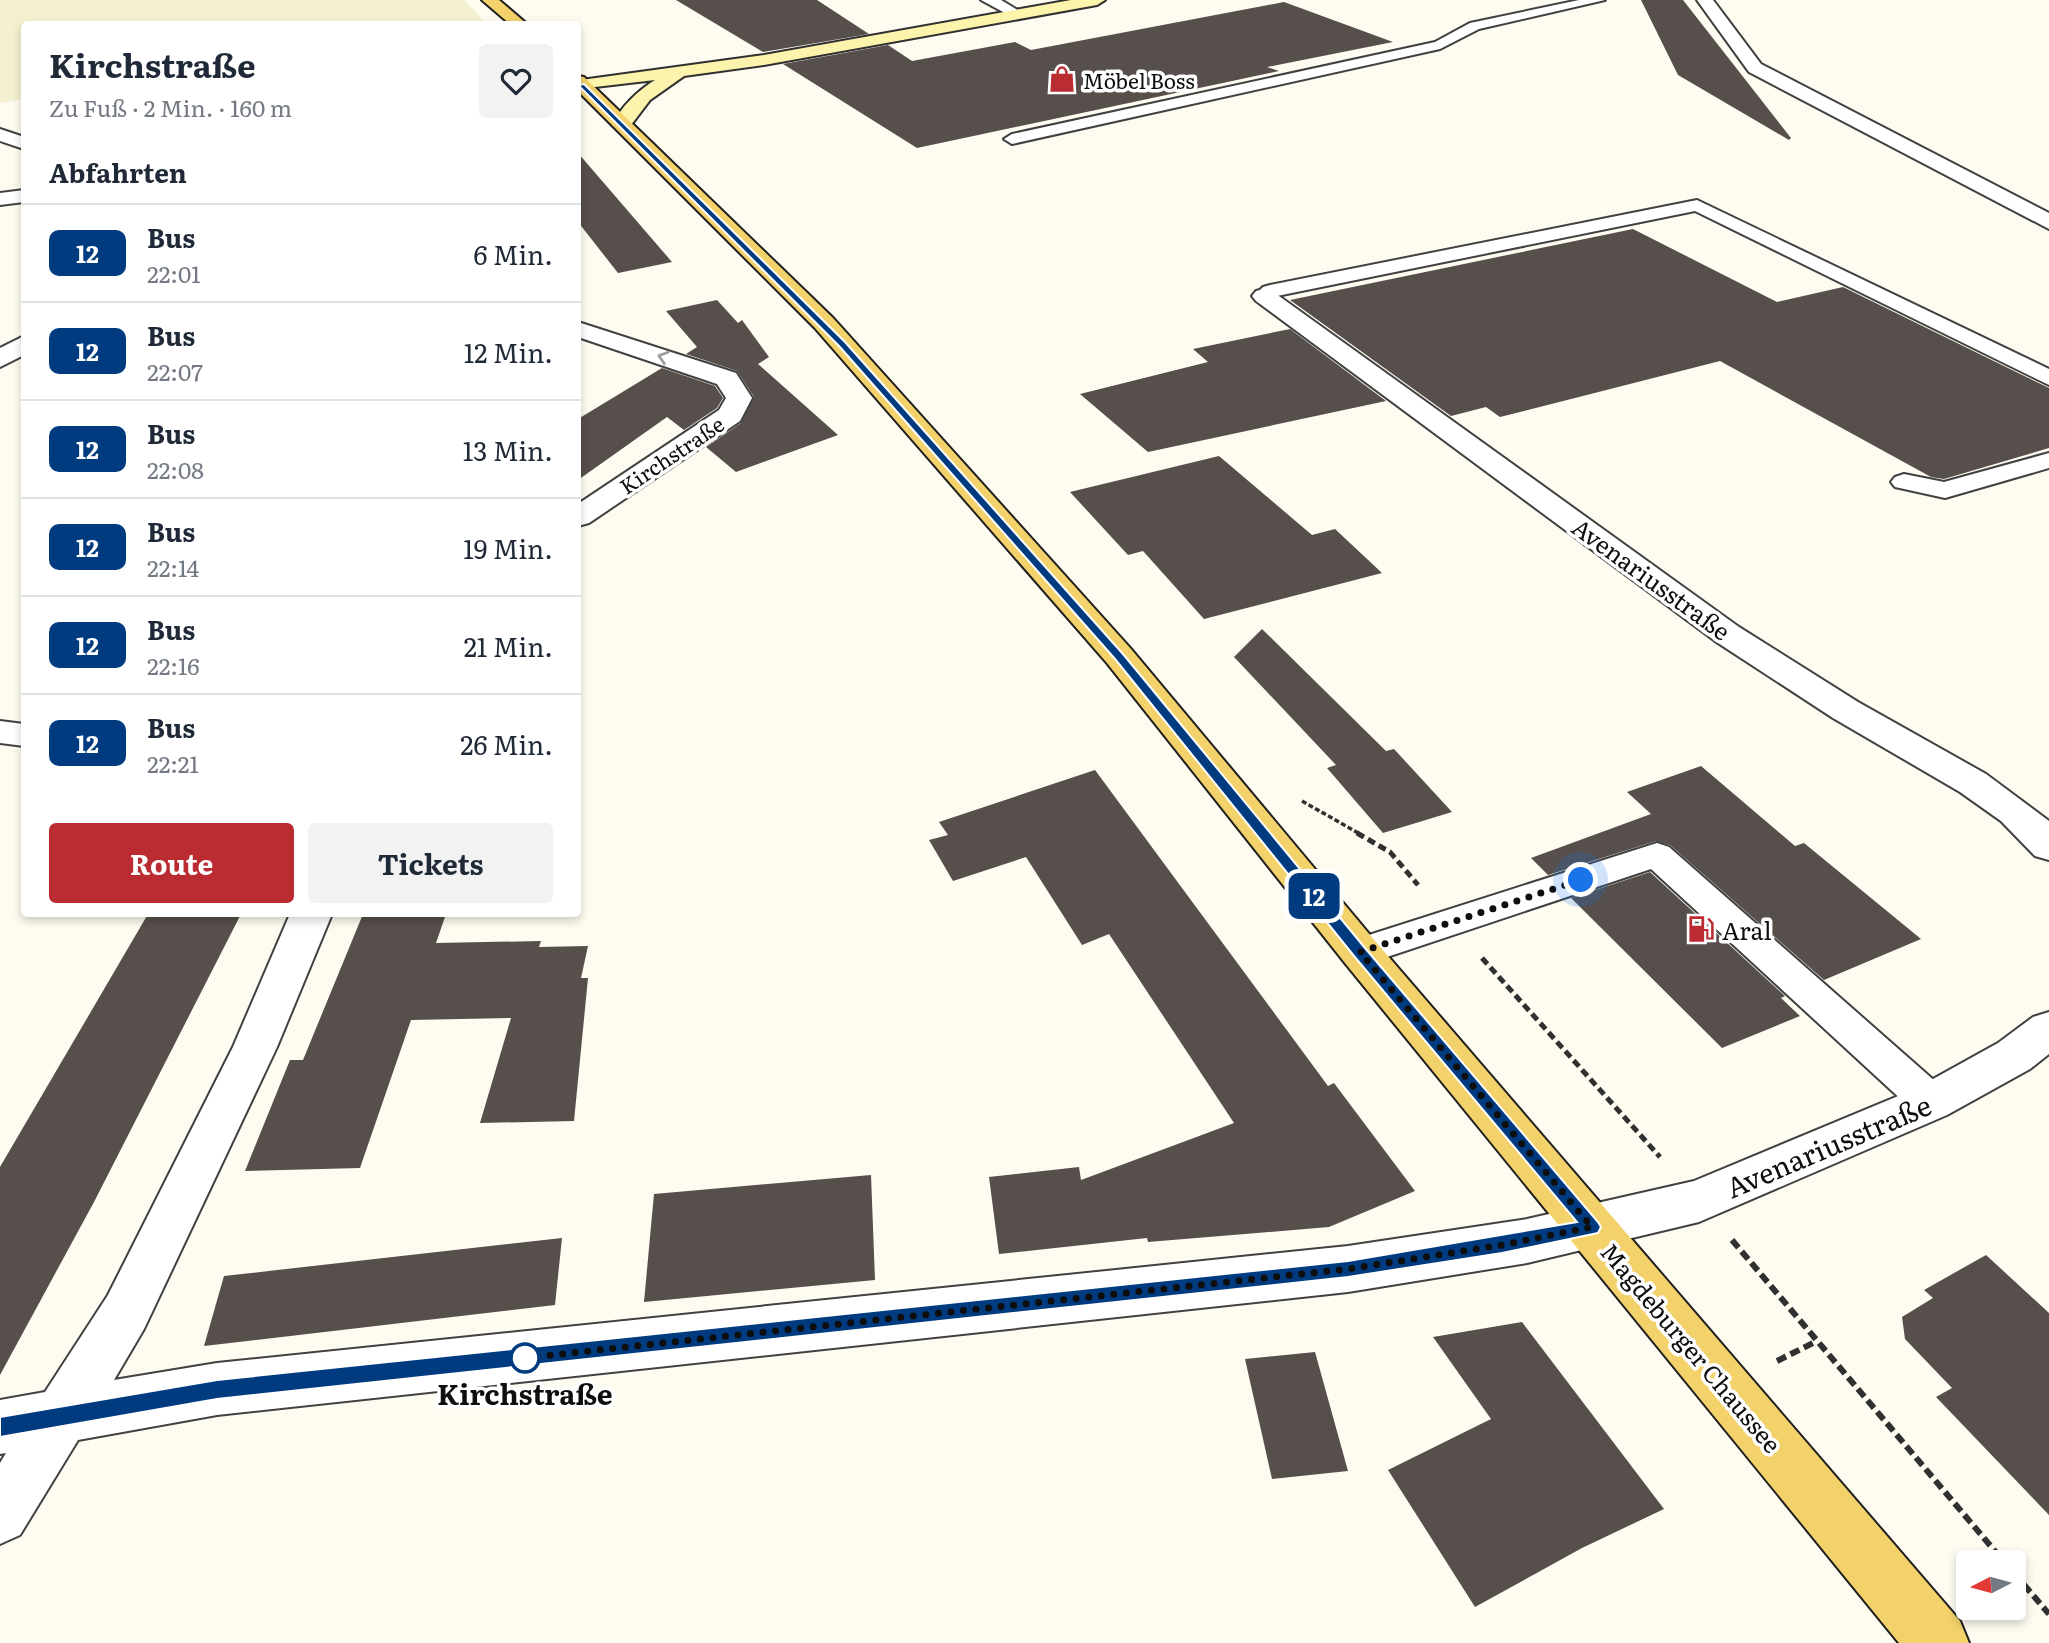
<!DOCTYPE html>
<html lang="de">
<head>
<meta charset="utf-8">
<style>
	:root { --surface:#fff; --page:#f2f2f3; --text:#1f2937; --muted:#747a83; --line:#e0e1e3; --accent:#ba2b32 }
	body { margin:0; font-family:Literata,serif; background:var(--page); color:var(--text); height:100vh; display:flex; flex-direction:column; font-size:26px; white-space:nowrap }
	* { box-sizing:border-box; margin:0 }
	p { font-size:23px; color:var(--muted) }
	.icon { flex:none; width:38px; height:38px; fill:none; stroke:currentColor; stroke-width:2; stroke-linecap:round; stroke-linejoin:round }
	.map { position:relative; flex:1; overflow:hidden }
	.details { position:absolute; left:21px; top:21px; width:560px; height:896px; display:flex; flex-direction:column; background:var(--surface); border-radius:7px; box-shadow:0 4px 10px #0003 }
	.details>* { flex:none }
	.badge { padding:0 14px; border-radius:10px; font-size:24px; line-height:46px }
	.needle { width:46px; rotate:264deg }
	.controls { position:absolute; left:1956px; top:1550px; display:grid; gap:14px }
	.controls a { display:grid; place-items:center; width:70px; height:70px; border-radius:7px; background:var(--surface); box-shadow:0 4px 10px #0003; font-size:35px }
	.you { position:absolute; width:35px; height:35px; margin:-18px; border:5px solid #fff; border-radius:50%; background:#1a73e8; box-shadow:0 0 0 10px #1a73e833 }
	.map>.badge { position:absolute; translate:-50% -50%; box-shadow:0 0 0 4px #fff }
	h2 { padding:0 28px; font-size:26px; line-height:63px }
	.round { display:grid; place-items:center; flex:none; width:74px; height:74px; border-radius:7px; background:var(--page) }
	.overview { display:flex; align-items:center; justify-content:space-between; height:119px; padding:0 28px }
	h1 { font-size:33px; font-weight:700; line-height:52px }
	.primary-button { display:flex; gap:14px; margin-top:auto; padding:14px 28px }
	.primary-button a { flex:1; height:80px; border-radius:7px; background:var(--accent); color:#fff; font-size:28px; font-weight:700; line-height:80px; text-align:center }
	.primary-button a+a { background:var(--page); color:var(--text) }
	ul { padding:0; list-style:none }
	li { display:flex; align-items:center; gap:21px; height:98px; padding:0 28px; border-top:2px solid var(--line) }
	li div { flex:1 }
	li b { display:block; font-size:26px }
	li em { font-style:normal }
	li .badge { min-width:77px; font-weight:700; text-align:center }
	.map>svg:first-child { display:block }
</style>
</head>
<body>
<div class="map">
<svg width="2049" height="1643" viewBox="0 0 2049 1643">
	<rect width="100%" height="100%" fill="#fefbf0"/>
	<path fill="#f4f1d1" d="M0 0H464L487 24H24V99L0 103Z"/>
	<g fill="#564f4b">
		<path d="M676 0H817L869 34 763 52Z"/>
		<path d="M1641 0H1683L1791 138 1789 140 1678 75Z"/>
		<path d="M1284 2 1393 42 1267 67 1279 71 917 148 783 64 888 45 912 61 1015 42 1031 50Z"/>
		<path d="M578 153 672 262 618 273 578 222Z"/>
		<path d="M1633 229 1777 302 1843 287 2049 388V448L1944 479 1931 477 1720 361 1500 417 1486 407 1451 416 1290 300Z"/>
		<path d="M717 300 738 323 742 320 769 357 758 364 838 435 736 472 706 447 741 423 754 397 737 371 686 354 697 347 666 311Z"/>
		<path d="M1290 329 1386 401 1148 452 1080 394 1208 362 1193 349Z"/>
		<path d="M662 368 715 386 723 398 717 408 684 430 667 417 578 480V419Z"/>
		<path d="M1219 456 1312 535 1335 529 1382 573 1204 619 1143 551 1128 555 1070 492Z"/>
		<path d="M1262 629 1386 751 1394 749 1452 812 1383 833 1327 768 1336 765 1234 657Z"/>
		<path d="M1701 766 1795 846 1804 843 1921 939 1824 980 1670 845 1656 841 1548 875 1531 858 1651 814 1627 792Z"/>
		<path d="M1095 770 1328 1086 1334 1083 1415 1191 1329 1227 1148 1242 1147 1238 999 1254 989 1177 1079 1167 1081 1180 1234 1123 1109 934 1082 945 1026 857 953 881 929 840 948 835 939 822Z"/>
		<path d="M1650 872 1785 996 1781 998 1800 1016 1722 1048 1571 898Z"/>
		<path d="M148 914H241L94 1202 0 1375V1167Z"/>
		<path d="M363 914H446L436 943 541 941 539 947 588 946 581 978H588L574 1121 480 1123 511 1018 411 1020 360 1168 245 1171 290 1060H303Z"/>
		<path d="M871 1175 875 1280 644 1302 654 1194Z"/>
		<path d="M562 1238 555 1305 204 1346 224 1276Z"/>
		<path d="M1986 1255 2049 1313V1515L1936 1397 1952 1388 1905 1339 1902 1317 1933 1298 1924 1290Z"/>
		<path d="M1522 1322 1664 1509 1582 1548 1475 1607 1388 1470 1491 1419 1433 1337Z"/>
		<path d="M1315 1352 1348 1471 1272 1479 1245 1359Z"/>
	</g>
	<g fill="none" stroke-linecap="round" stroke-linejoin="round">
		<defs>
			<g id="lane">
				<path d="M1579 0H1605L1479 29 1440 49 1012 144 1004 139 1012 134 1435 42 1470 23Z"/>
				<path d="M1697 200 2049 369V385L1695 211 1277 296 1264 302 1254 296 1263 287 1270 285Z"/>
				<path d="M2049 453V468L1945 498 1895 487 1891 482 1895 477 1904 474 1944 482Z"/>
				<path d="M1657 843 1669 847 1945 1090 1951 1102 1945 1114 1931 1118 1917 1114 1651 869 1360 966 1347 962 1342 952 1347 942Z"/>
			</g>
			<g id="street">
				<path d="M981 0H1001L1024 14 1016 19Z"/>
				<path d="M1697 0H1713L1761 64 2049 213V229L1749 72Z"/>
				<path d="M0 129 24 137V149L0 141Z"/>
				<path d="M24 190V202L0 205V193Z"/>
				<path d="M1264 289 1272 291 1739 627 1858 702 1986 774 2049 821V860L2035 856 2001 821 1960 792 1833 718 1715 641 1256 301 1252 296 1256 291Z"/>
				<path d="M578 322 736 373 752 398 740 421 589 523 578 526V504L719 410 726 398 717 384 578 337Z"/>
				<path d="M24 336V355L0 367V348Z"/>
				<path d="M0 721 24 724V746L0 743Z"/>
				<path d="M290 914H332L277 1047 144 1329 114 1380 217 1363 1348 1246 1527 1219 1694 1181 1915 1089 1998 1043 2033 1017 2049 1012V1054L2030 1069 1947 1115 1699 1222 1527 1263 1348 1292 217 1415 78 1440 20 1535 0 1544V1463L6 1453 0 1454V1400L45 1392 108 1295 233 1047Z"/>
			</g>
			<path id="secondary" d="M1071 0H1105L1097 5 764 65 684 76 650 100 628 129 621 131 612 125C622 106 636 92 655 80L578 89V81L581 80 764 55Z"/>
			<g id="primary">
				<path d="M482 0H499L527 24H510Z"/>
				<path d="M578 76 584 77 833 318 1131 649 1375 941 1960 1621 1969 1643H1899L1345 963 1107 663 815 328 578 91Z"/>
			</g>
		</defs>
		<use href="#lane" stroke="#414141" stroke-width="4"/>
		<use href="#street" stroke="#414141" stroke-width="4"/>
		<use href="#secondary" stroke="#303030" stroke-width="4"/>
		<use href="#primary" stroke="#1f1f1f" stroke-width="4"/>
		<path stroke="#303030" stroke-width="3.5" stroke-dasharray="5 2.5" stroke-linecap="butt" d="M1302 801 1360 834"/>
		<g stroke="#303030" stroke-width="5" stroke-dasharray="8 4.5" stroke-linecap="butt">
			<path d="M1357 833 1390 852 1418 885"/>
			<path d="M1482 958 1660 1157"/>
		</g>
		<g stroke="#303030" stroke-width="6" stroke-dasharray="10 5" stroke-linecap="butt">
			<path d="M1732 1240 2005 1563"/>
			<path d="M1777 1361 1817 1341"/>
			<path d="M2014 1573 2049 1614"/>
		</g>
		<use href="#lane" fill="#fff" fill-rule="evenodd"/>
		<use href="#street" fill="#fff" fill-rule="evenodd"/>
		<use href="#secondary" fill="#fcf3ad" fill-rule="evenodd"/>
		<use href="#primary" fill="#f3d26b" fill-rule="evenodd"/>
	</g>
	<defs><path id="oneway-chevron" d="M-2-3.5L2.5 0L-2 3.5" fill="none" stroke-width="1.6" stroke-linecap="round" stroke-linejoin="round" transform="scale(1.75)"/></defs>
	<use stroke="#9f9f9f" href="#oneway-chevron" transform="translate(663 357) rotate(-162)"/>
	<path fill="#003b80" stroke="#fff" stroke-width="2" d="M584 84 845 342 1123 654 1365 948 1598 1222 1601 1227 1598 1233 1502 1253 1348 1277 217 1399 0 1437V1417L217 1380 1348 1261 1577 1222 1354 956 1115 659 839 346 580 87 574 86Z"/>
	<g fill="none" stroke-linecap="round" stroke-linejoin="round">
		<path stroke="#0e0e0e" stroke-width="7" stroke-dasharray="0 12.6" d="M525 1358 1348 1269 1502 1245 1592 1227 1360 952 1581 880"/>
	</g>
	<defs>
		<symbol id="shop-bare" viewBox="-9 -9 18 18"><path d="M-5-2.5h2.3a2.7 3.5 0 0 1 5.4 0H5L5.5 6h-11ZM-1.5-2.5h3a1.5 2.3 0 0 0-3 0Z" fill="#ba2b32" stroke="#fff" stroke-width="2.5" paint-order="stroke"/></symbol>
		<symbol id="fuel-bare" viewBox="-9 -9 18 18"><path d="M-5.5-6h7V0h2V4h1.3V-2.5L3-4.5l.8-.8L6-3V5H2.5V1h-1V6h-7ZM-4.2-4.7v3.2H.2V-4.7Z" fill="#ba2b32" stroke="#fff" stroke-width="2.5" paint-order="stroke"/></symbol>
	</defs>
	<g fill-rule="evenodd">
		<use href="#shop-bare" x="1043" y="60" width="38" height="38"/>
		<use href="#fuel-bare" x="1682" y="910" width="38" height="38"/>
	</g>
	<circle fill="#fff" stroke="#003b80" stroke-width="3.5" cx="525" cy="1358" r="14"/>
	<g text-anchor="middle" dominant-baseline="central" stroke-width="7" stroke-linejoin="round" paint-order="stroke">
		<g font-size="21" fill="#0e0e0e" stroke="#fff" text-anchor="start">
			<text x="1083" y="79">Möbel Boss</text>
		</g>
		<g font-size="21" fill="#0e0e0e" stroke="#fff">
			<text transform="translate(671 454) rotate(-34)">Kirchstraße</text>
		</g>
		<g font-size="24" fill="#0e0e0e" stroke="#fff">
			<text transform="translate(1652 578) rotate(36)">Avenariusstraße</text>
			<text transform="translate(1692 1347) rotate(50)">Magdeburger Chaussee</text>
		</g>
		<g font-size="24" fill="#0e0e0e" stroke="#fff" text-anchor="start">
			<text x="1722" y="929">Aral</text>
		</g>
		<g font-size="28" fill="#0e0e0e" stroke="#fff">
			<text transform="translate(1828 1145) rotate(-23)">Avenariusstraße</text>
		</g>
		<g font-size="28" font-weight="bold" fill="#0e0e0e" stroke="#fff">
			<text x="525" y="1393">Kirchstraße</text>
		</g>
	</g>
</svg>
<div class="controls">
<a><svg class="needle" viewBox="-14 -14 28 28"><path d="M0-13l5 13h-10z" fill="#e53935"/><path d="M0 13l5-13h-10z" fill="#747a83"/></svg></a>
</div>
<div class="you" style="left:1581px;top:880px"></div>
<b class="badge" style="left:1314px;top:896px;background:#003b80;color:#fff">12</b>
<section class="details">
<div class="overview"><div><h1>Kirchstraße</h1><p>Zu Fuß · 2 Min. · 160 m</p></div><a class="round"><svg class="icon" aria-label="heart" viewBox="0 0 24 24"><path d="M12 20l-8-8c-3-5 5-10 8-4 3-6 11-1 8 4z"/></svg></a></div>
<h2>Abfahrten</h2>
<ul>
<li><span class="badge" style="background:#003b80;color:#fff">12</span><div><b>Bus</b><p>22:01</p></div><em>6 Min.</em></li>
<li><span class="badge" style="background:#003b80;color:#fff">12</span><div><b>Bus</b><p>22:07</p></div><em>12 Min.</em></li>
<li><span class="badge" style="background:#003b80;color:#fff">12</span><div><b>Bus</b><p>22:08</p></div><em>13 Min.</em></li>
<li><span class="badge" style="background:#003b80;color:#fff">12</span><div><b>Bus</b><p>22:14</p></div><em>19 Min.</em></li>
<li><span class="badge" style="background:#003b80;color:#fff">12</span><div><b>Bus</b><p>22:16</p></div><em>21 Min.</em></li>
<li><span class="badge" style="background:#003b80;color:#fff">12</span><div><b>Bus</b><p>22:21</p></div><em>26 Min.</em></li>
</ul>
<div class="primary-button"><a>Route</a><a>Tickets</a></div>
</section>
</div>
</body>
</html>
